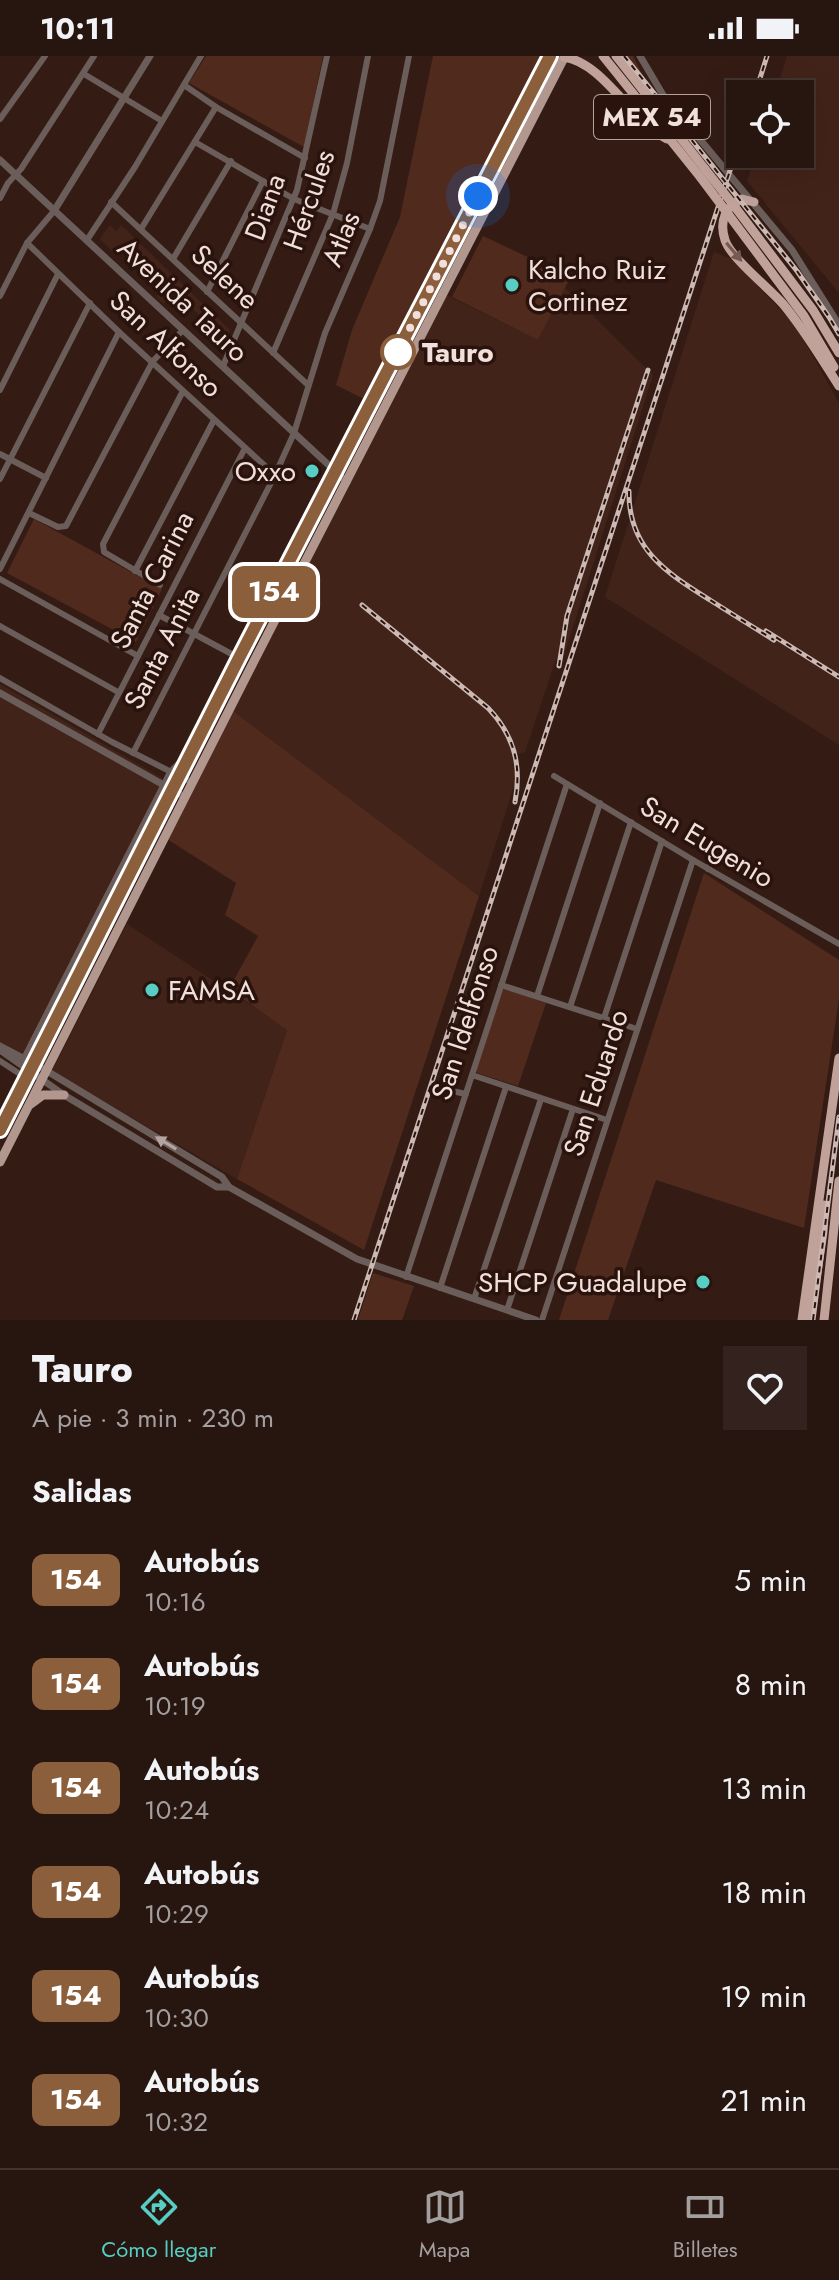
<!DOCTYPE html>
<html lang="es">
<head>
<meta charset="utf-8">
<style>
	:root { --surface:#271510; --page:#33221e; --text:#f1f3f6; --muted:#a49f9f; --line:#433430; --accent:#56cec4 }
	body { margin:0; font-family:Jost,sans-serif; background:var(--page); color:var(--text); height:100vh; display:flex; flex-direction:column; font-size:30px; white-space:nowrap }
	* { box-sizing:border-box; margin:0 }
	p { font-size:26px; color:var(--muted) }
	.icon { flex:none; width:44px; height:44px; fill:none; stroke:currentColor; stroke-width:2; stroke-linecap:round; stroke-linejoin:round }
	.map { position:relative; height:1264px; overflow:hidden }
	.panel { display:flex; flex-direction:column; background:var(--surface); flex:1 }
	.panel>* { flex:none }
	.badge { padding:0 16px; border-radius:12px; font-size:28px; line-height:52px }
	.fabs { position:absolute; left:726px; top:24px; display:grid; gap:16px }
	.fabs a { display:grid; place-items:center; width:88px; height:88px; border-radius:0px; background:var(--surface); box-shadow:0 8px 32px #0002,0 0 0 2px var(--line); font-size:40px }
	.you { position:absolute; width:40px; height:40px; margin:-20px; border:6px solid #fff; border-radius:50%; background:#1a73e8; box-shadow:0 0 0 12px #1a73e833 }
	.map>.badge { position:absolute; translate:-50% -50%; box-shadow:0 0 0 4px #fff }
	h2 { padding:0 32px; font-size:30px; line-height:72px }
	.round { display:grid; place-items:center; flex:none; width:84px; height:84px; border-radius:0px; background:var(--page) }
	.head { display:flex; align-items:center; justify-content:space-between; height:136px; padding:0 32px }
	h1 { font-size:38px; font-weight:800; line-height:60px }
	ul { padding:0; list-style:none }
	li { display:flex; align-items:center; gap:24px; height:104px; padding:0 32px }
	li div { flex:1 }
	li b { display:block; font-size:30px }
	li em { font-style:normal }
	li .badge { min-width:88px; font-weight:700; text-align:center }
	.status { display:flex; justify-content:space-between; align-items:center; height:56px; padding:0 40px; background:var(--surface); direction:ltr }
	.status svg { height:22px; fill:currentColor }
	.menu { display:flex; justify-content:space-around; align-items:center; height:112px; border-top:2px solid var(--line); background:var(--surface); font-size:22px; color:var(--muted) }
	.menu a { display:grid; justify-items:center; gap:4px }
	.menu .on { color:var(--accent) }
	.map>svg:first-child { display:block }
</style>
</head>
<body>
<div class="status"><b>10:11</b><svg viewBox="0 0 49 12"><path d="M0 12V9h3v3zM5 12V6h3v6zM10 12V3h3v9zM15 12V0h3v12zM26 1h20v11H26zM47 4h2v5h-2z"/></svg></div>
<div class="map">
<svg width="839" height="1264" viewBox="0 0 839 1264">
	<rect width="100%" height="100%" fill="#341c15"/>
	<g fill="#42231a">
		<path d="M787 0H839V237L747 125 756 98H800V38H775Z"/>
		<path d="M110 169 116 175 121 169 230 274 222 295 210 288 214 272 175 237 164 248 156 241 165 229 126 192 117 200 100 183Z"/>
		<path d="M714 196 732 203 796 270 839 347V689L605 541Z"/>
		<path d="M565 232 653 319 562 606 556 603 525 696 512 700 516 724 479 840 233 655 446 239 538 284Z"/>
		<path d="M0 628 181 733 35 1018 0 998Z"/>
		<path d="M127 868 287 973 237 1123 52 1015Z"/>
	</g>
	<g fill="#512a1e">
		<path d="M206 0H323L304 91 189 27Z"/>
		<path d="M433 0H544L368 345 336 329 352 274 400 161Z"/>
		<path d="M621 0H633L645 24 716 110 711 113Z"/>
		<path d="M483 180 549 211 568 226 538 284 452 241Z"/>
		<path d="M34 463 162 533 136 586 7 517Z"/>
		<path d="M233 655 479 840 364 1194 237 1123 287 974 229 933 258 880 225 859 236 827 167 783Z"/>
		<path d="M704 817 839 904V943L804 1172 656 1124 608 1264H559Z"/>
		<path d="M505 933 546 947 518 1030 477 1017 476 1014 502 934Z"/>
		<path d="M373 1217 414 1230 402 1264H358Z"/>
	</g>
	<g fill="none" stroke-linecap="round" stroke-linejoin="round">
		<g stroke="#6b5e5a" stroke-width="6">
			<path d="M84 18 162 65"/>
			<path d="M184 29 216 51 305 102"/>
			<path d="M0 63 45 0"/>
			<path d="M195 86 294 143 370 173"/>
			<path d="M0 142 8 127 21 113 94 0"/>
			<path d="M111 146 308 329"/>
			<path d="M141 173 216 51"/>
			<path d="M87 184 135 111 201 0"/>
			<path d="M27 187 119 276 275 419"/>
			<path d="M173 203 231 105"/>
			<path d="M207 236 263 125"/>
			<path d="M0 240 27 187 54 155"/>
			<path d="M273 297 333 158 347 107 368 0"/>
			<path d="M223 310 297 134 327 0"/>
			<path d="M0 334 58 218"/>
			<path d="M0 398 46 422"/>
			<path d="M0 423 90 247"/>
			<path d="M29 457 58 471 66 470 153 305 183 274"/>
			<path d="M0 513 119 276"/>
			<path d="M135 515 214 364"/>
			<path d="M0 523 138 600"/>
			<path d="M160 529 104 496 103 488 183 335"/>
			<path d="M159 559 239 602"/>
			<path d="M0 570 118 636"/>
			<path d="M0 622 112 686 193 727"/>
			<path d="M98 678 245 392"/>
			<path d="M133 697 275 419 294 377 325 277 370 173 380 145 409 0"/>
			<path d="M554 720 693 804 839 888"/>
			<path d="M708 813 714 802"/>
			<path d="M501 929 637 973"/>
			<path d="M537 940 600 747"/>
			<path d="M570 951 631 766"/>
			<path d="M604 962 662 785"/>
			<path d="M0 1005 26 1022"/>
			<path d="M22 1006 164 728 170 716 186 700"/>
			<path d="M472 1019 607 1064"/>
			<path d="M447 1034 466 1038"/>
			<path d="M406 1221 567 728"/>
			<path d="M440 1232 506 1031"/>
			<path d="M474 1243 541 1043"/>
			<path d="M507 1254 573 1053"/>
			<path d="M542 1264 693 804"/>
		</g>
		<g stroke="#6b5e5a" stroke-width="7">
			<path d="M640 0 663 39 792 194 839 269"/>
			<path d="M0 104 347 426"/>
			<path d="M54 155 150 0"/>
			<path d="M0 637 185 741"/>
			<path d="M0 990 42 1012 222 1121 229 1131 357 1203 536 1264"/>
			<path d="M0 994 64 1039 192 1116 217 1131H229"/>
		</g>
		<g stroke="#b2978f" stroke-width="9">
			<path d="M31 1048 43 1039H64"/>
			<path d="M0 1074 239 602 550 0"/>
			<path d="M0 1106 254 605 565 0"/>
		</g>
		<g stroke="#c0a29a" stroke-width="9">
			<path d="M603 0 701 122"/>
			<path d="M616 0 705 113"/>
			<path d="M564 1C604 7 631 65 667 83"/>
			<path d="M754 146 742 143C725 150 719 166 725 184 730 201 769 232 783 248 804 273 821 302 839 330"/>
			<path d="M735 151 813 254 839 297"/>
			<path d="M728 158 804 260 834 311"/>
			<path d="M802 1264 839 1002"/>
			<path d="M810 1264 823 1176 824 1149"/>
			<path d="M824 1264 839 1125"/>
		</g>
		<defs>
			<g id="rail">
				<path d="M624 0 797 215 829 261 839 278"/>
				<path d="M755 38 767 0"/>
				<path d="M629 435C628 493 667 517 710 544 732 558 753 571 774 584"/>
				<path d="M362 549 488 652C514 679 522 709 515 746"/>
				<path d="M766 575 839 621"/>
				<path d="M559 610 567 560 648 314"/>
				<path d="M354 1264 740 84"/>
				<path d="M813 1264 839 1061"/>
			</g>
		</defs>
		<use href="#rail" stroke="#ccb9b4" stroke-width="5"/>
		<use href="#rail" stroke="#2a130c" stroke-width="2" stroke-dasharray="6" stroke-linecap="butt"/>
		<g stroke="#c0a29a" stroke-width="9">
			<path d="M705 113 735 151"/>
			<path d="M701 122 728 158"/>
		</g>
	</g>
	<defs><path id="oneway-solid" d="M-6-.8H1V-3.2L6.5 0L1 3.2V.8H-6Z" transform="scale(2)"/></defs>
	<use fill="#755a53" href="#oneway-solid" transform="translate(734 196) rotate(50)"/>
	<use fill="#b4a5a0" href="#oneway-solid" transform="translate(166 1087) rotate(-149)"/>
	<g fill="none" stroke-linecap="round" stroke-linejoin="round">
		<defs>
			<path id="line" d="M0 1074 239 602 550 0"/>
		</defs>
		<use href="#line" stroke="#fff" stroke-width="18"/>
		<use href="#line" stroke="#8b5e3c" stroke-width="12"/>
		<path stroke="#f0dfda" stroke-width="8" stroke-dasharray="0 14.4" d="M398 296 394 303 478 140"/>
	</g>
	<g fill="#56cec4" stroke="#2a130c" stroke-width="3">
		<circle cx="512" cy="229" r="8"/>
		<circle cx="312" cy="415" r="8"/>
		<circle cx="152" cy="934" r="8"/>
		<circle cx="703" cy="1226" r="8"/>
	</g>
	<circle fill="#fff" stroke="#8b5e3c" stroke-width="4" cx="398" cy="296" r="16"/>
	<g text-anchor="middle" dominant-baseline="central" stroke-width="7" stroke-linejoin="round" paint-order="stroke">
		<rect fill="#2a130c" stroke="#b5a29c" stroke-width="2" x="594" y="39" width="116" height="44" rx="6"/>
		<g font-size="26" font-weight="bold" fill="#f0dfda">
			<text x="652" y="61">MEX 54</text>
		</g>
		<g font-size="28" fill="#f0dfda" stroke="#2a130c">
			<text transform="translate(309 144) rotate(-71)">Hércules</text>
			<text transform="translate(265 151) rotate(-70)">Diana</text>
			<text transform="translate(341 183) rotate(-68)">Atlas</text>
			<text transform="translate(225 221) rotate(43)">Selene</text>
			<text transform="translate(183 244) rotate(43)">Avenida Tauro</text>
			<text transform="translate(166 288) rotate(43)">San Alfonso</text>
			<text transform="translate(152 524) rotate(-63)">Santa Carina</text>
			<text transform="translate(162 592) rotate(-63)">Santa Anita</text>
			<text transform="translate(707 786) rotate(31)">San Eugenio</text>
			<text transform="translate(465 967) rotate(-72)">San Idelfonso</text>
			<text transform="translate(596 1027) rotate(-72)">San Eduardo</text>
		</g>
		<g font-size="28" fill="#f0dfda" stroke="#2a130c" text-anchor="start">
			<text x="528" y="213">Kalcho Ruiz<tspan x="528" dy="32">Cortinez</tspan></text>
			<text x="296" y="415" text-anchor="end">Oxxo</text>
			<text x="168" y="934">FAMSA</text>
			<text x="687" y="1226" text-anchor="end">SHCP Guadalupe</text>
		</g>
		<g font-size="28" font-weight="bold" fill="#f0dfda" stroke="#2a130c" text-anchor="start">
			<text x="422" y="296">Tauro</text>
		</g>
	</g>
</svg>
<div class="fabs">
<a><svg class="icon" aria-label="locate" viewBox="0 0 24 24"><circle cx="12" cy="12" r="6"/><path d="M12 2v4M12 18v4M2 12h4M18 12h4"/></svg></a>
</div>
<div class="you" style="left:478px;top:140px"></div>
<b class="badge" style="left:274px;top:536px;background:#8b5e3c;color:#fff">154</b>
</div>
<section class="panel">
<div class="head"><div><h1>Tauro</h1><p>A pie · 3 min · 230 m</p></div><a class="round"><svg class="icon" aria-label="heart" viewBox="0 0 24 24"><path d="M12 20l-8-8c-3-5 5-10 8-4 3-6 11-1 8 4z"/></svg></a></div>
<h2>Salidas</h2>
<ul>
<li><span class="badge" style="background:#8b5e3c;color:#fff">154</span><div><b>Autobús</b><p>10:16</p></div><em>5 min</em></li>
<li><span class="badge" style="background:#8b5e3c;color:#fff">154</span><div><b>Autobús</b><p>10:19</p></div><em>8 min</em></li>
<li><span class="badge" style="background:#8b5e3c;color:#fff">154</span><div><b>Autobús</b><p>10:24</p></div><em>13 min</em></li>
<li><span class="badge" style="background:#8b5e3c;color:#fff">154</span><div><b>Autobús</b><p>10:29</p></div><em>18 min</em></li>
<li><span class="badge" style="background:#8b5e3c;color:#fff">154</span><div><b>Autobús</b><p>10:30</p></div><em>19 min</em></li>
<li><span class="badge" style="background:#8b5e3c;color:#fff">154</span><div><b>Autobús</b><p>10:32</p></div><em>21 min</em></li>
</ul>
</section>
<nav class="menu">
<a class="on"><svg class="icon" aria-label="directions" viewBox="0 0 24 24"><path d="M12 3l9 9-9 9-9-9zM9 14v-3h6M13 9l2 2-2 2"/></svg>Cómo llegar</a>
<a><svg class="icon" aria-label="map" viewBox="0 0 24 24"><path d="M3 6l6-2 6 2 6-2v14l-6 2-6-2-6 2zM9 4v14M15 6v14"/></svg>Mapa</a>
<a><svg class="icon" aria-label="tickets" viewBox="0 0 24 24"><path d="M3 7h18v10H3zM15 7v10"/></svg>Billetes</a>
</nav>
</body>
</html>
